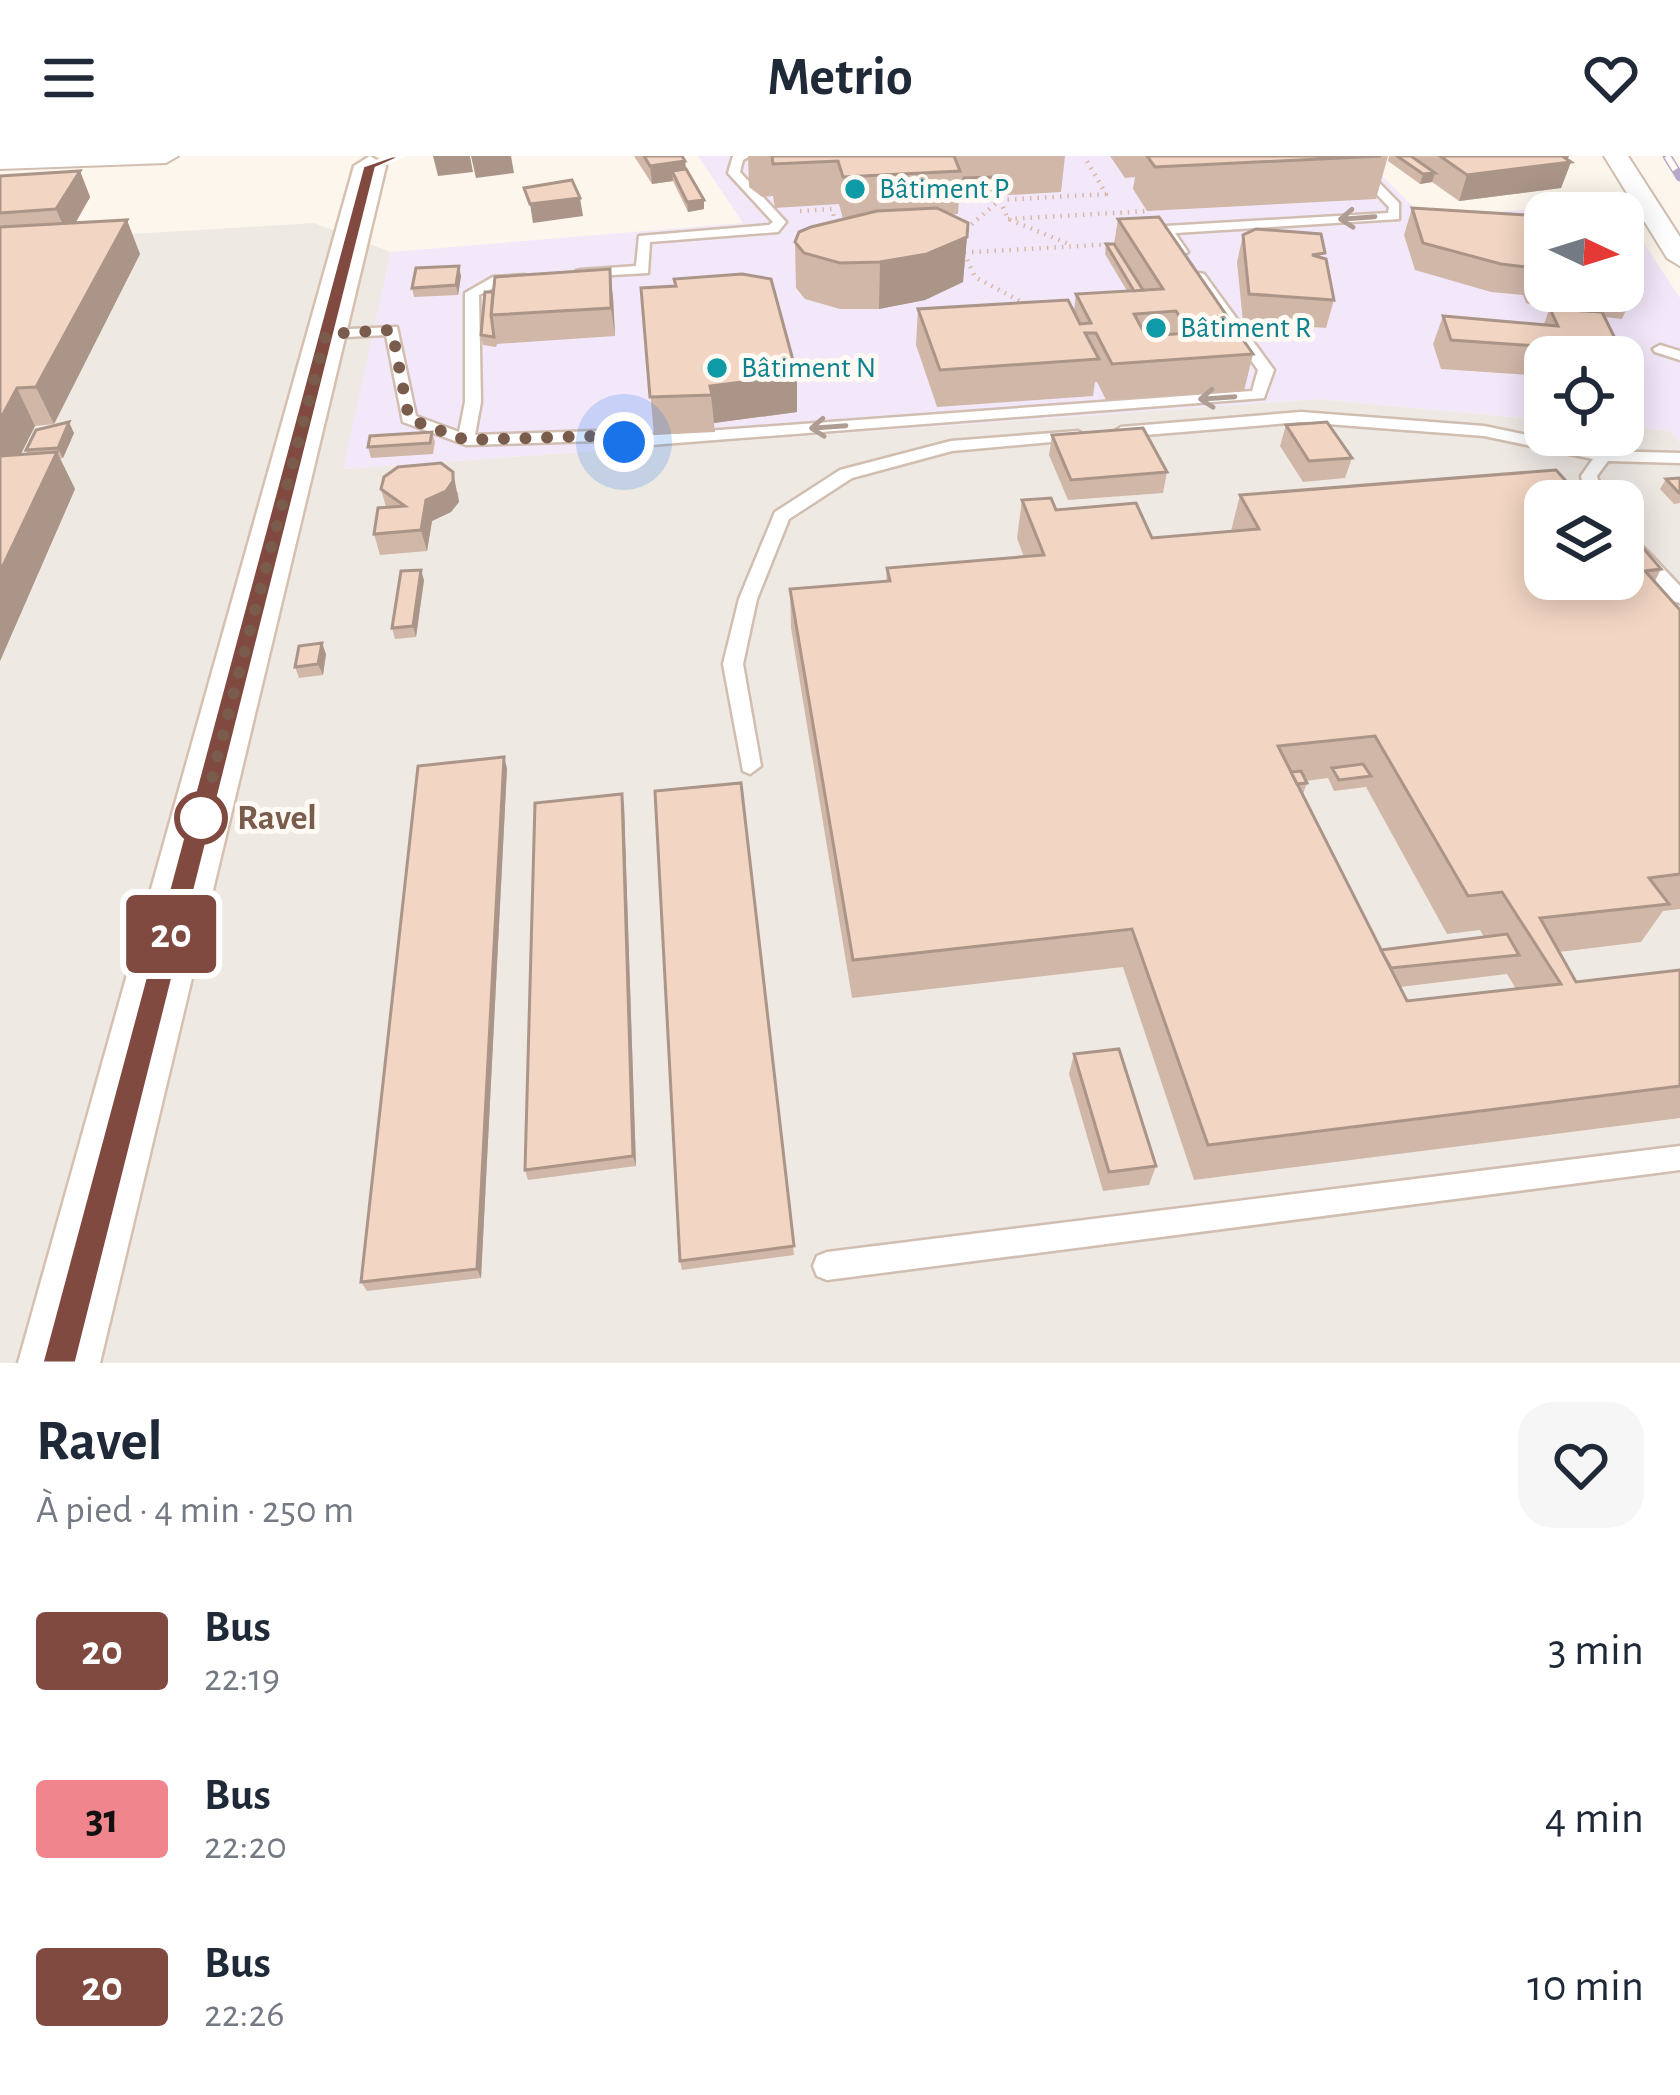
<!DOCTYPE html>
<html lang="fr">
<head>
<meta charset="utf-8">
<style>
	:root { --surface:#fff; --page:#f6f6f7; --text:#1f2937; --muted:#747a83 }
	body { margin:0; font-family:"Alegreya Sans",sans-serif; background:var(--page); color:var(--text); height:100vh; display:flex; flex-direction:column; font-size:45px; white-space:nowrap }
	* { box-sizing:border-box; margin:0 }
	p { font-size:39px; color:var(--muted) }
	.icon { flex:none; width:66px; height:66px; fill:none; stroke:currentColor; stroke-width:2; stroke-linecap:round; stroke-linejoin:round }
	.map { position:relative; height:1207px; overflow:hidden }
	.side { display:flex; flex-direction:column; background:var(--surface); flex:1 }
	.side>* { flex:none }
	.badge { padding:0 24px; border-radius:9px; font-size:42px; line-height:78px }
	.needle { width:78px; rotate:94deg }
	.fabs { position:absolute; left:1524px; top:36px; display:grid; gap:24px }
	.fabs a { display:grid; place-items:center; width:120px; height:120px; border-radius:24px; background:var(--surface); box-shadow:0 6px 30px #0003; font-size:60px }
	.you { position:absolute; width:60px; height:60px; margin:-30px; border:9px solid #fff; border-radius:50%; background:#1a73e8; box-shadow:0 0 0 18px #1a73e833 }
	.map>.badge { position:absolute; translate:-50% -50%; box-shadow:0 0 0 6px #fff }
	.round { display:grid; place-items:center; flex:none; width:126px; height:126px; border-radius:36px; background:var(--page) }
	.headline { display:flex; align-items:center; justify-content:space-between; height:204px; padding:0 36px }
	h1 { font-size:57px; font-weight:700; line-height:90px }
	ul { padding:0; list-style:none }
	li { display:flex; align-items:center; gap:36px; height:168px; padding:0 36px }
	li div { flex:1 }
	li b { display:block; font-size:45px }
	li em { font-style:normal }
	li .badge { min-width:132px; font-weight:700; text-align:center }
	header { display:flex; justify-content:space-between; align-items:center; height:156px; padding:0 36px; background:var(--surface); font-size:54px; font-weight:700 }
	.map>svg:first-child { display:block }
</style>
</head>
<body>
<header><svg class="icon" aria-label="menu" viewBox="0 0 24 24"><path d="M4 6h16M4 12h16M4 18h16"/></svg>Metrio<svg class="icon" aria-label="heart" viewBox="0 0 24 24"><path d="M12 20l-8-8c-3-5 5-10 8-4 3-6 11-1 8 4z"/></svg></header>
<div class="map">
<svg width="1680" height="1207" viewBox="0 0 1680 1207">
	<rect width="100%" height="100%" fill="#fdf6ec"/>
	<path fill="#efe9e4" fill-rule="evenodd" d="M314 67 391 96 344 313 1318 243 1545 264V279H1623V271L1671 275 1680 287V1207H0V86ZM1545 345H1623V423H1545Z"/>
	<path fill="#f3e8fa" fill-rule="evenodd" d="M698 0H1363L1422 60 1618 48 1680 142V287L1670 275 1623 271V201H1545V264L1318 243 343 313 391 96 743 67ZM1545 57H1623V135H1545Z"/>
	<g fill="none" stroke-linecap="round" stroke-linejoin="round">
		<defs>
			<g id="lane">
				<path d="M733 0H750L743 4 740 16 786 66 778 76 650 86 648 117 576 121V115L581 114 636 110 639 80 769 69 773 66 728 17Z"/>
				<path d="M1340 0H1353L1399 47V63L1175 77 1188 96 1181 100 1176 99 1159 74 1166 70 1388 57 1389 51Z"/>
				<path d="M1199 117 1204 118 1274 214 1264 242 624 291 596 285 466 289 403 266 386 179 326 182 319 178 326 174 397 171 416 260 459 276 465 246V137L493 121 525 119V125L501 128 479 139 481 246 475 279 596 275 624 281 1252 235 1258 214 1192 121Z"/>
				<path d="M1660 189 1680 195V204L1655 196 1653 193Z"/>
				<path d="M1301 256 1484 270 1603 295 1680 297V307L1608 305 1597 320 1604 345H1586L1581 320 1593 303 1484 280 1301 266 1121 281 1113 276 1121 271Z"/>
				<path d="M1078 275 1086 280 1084 283 952 295 852 322 789 363 757 443 743 508 761 610 750 618 743 615 723 508 739 443 775 356 840 314 951 285Z"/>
				<path d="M1623 375 1629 376 1680 430V447L1673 445 1623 391Z"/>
				<path d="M1680 990V1014L827 1124 817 1120 813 1110 817 1100 827 1096Z"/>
			</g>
			<g id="street">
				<path d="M0 0H178L166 7 0 13Z"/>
				<path d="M1604 0H1628L1680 81V110L1667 102Z"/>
			</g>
			<path id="secondary" d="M370 0 386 10 100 1207H18L354 10Z"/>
		</defs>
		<use href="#lane" stroke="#d1beb0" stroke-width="5"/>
		<use href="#street" stroke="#d1beb0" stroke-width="4"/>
		<use href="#secondary" stroke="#d6c0b0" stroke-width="5"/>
		<g stroke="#d9b8a5" stroke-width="4.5" stroke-dasharray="1.5 6" stroke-linecap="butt">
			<path d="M1000 44 1008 63 1069 88"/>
			<path d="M800 55 832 53 837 72"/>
			<path d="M1008 63 1150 55"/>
			<path d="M960 78 1000 44 1106 38 1084 0"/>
			<path d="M957 97 1115 88"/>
			<path d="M964 97 975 121 1029 150"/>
		</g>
		<use href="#lane" fill="#fff" fill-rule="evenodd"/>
		<use href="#street" fill="#fff" fill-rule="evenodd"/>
		<use href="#secondary" fill="#fff" fill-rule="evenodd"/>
		<defs>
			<path id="rail" d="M1667 0 1680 21"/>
		</defs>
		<use href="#rail" stroke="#b9a8c9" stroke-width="9"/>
		<use href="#rail" stroke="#fffaf3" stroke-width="6" stroke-dasharray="16" stroke-linecap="butt"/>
	</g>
	<g fill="#d1b7a8" fill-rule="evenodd">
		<path d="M634 0H682L685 5 686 13 704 44V53L688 56 673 25 652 28Z"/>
		<path d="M748 0H1065L1061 36 959 42 958 58 951 59 968 67 963 126 925 144 879 153H840L805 143 796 132 795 86 843 63 839 48 775 52 773 40 762 41 749 31Z"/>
		<path d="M1110 0H1388L1376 43 1147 55 1133 33 1135 21 1125 22Z"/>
		<path d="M1389 0H1569L1567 4 1571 6 1561 32 1459 45 1432 26 1420 28 1388 5Z"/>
		<path d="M80 15 90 41 76 66 140 98 54 268 35 270 21 298H27L26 294 74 277 63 302 60 303 75 333 0 505V20Z"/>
		<path d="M1412 52 1528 64 1531 56 1545 57V135H1623V112L1635 134 1622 163 1605 161 1630 213 1623 228V201H1545V220L1441 213 1433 188 1443 160 1544 168 1549 154 1526 147 1523 139 1491 136 1415 114 1404 79Z"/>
		<path d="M1118 63 1227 160 1226 166 1253 198 1244 235 1106 244 1097 226H1095L1093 240 937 251 916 189 918 153 1074 154 1076 138 1127 135 1105 98 1106 88H1114Z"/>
		<path d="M1243 79 1323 103 1334 144 1326 172 1243 166 1237 106Z"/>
		<path d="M461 120 458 139 414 141 412 132Z"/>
		<path d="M641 132 797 256 714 267 715 276 654 279Z"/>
		<path d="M485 136 613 141 615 180 497 188 496 191 483 189 481 179Z"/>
		<path d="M1286 269 1352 302 1345 322 1303 326 1280 290Z"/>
		<path d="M432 276 435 286 433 298 371 302 368 291Z"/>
		<path d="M1052 279 1167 316 1163 337 1068 344 1049 299Z"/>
		<path d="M1680 322V347L1674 348 1660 333 1666 323Z"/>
		<path d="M381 333 458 336 459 346 451 356 432 365 427 395 380 399 374 378 386 351Z"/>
		<path d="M1240 339 1628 395 1661 413 1655 425 1680 454V753L1663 755 1641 786 1559 796 1576 826 1680 814V962L1194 1024 1123 811 852 842 791 472 790 433 886 425 887 412 1024 401 1017 382 1022 344 1152 382 1231 375ZM1328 622 1334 635 1366 631 1447 778 1480 774 1484 781 1381 794 1303 638 1307 627 1306 625ZM1507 818 1516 833 1407 845 1400 831Z"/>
		<path d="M424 424 416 481 395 483 392 472Z"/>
		<path d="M326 498 323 519 299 522 295 511Z"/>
		<path d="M507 612 481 1122 367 1135 361 1126Z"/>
		<path d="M741 627 794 1099 682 1114 680 1105Z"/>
		<path d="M624 649 636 1010 528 1024 525 1014Z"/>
		<path d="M1074 898 1156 1010 1149 1029 1103 1035 1069 918Z"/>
	</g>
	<g fill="#aa9588">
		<path d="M433 0H470L473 16 438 20Z"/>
		<path d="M471 0H511L514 17 476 22Z"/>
		<path d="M1538 0H1569L1566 6H1571L1561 32 1459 45 1467 19Z"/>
		<path d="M685 5 687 23 672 15 673 25 652 28 650 10Z"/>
		<path d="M80 15 90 41 68 80 56 53Z"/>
		<path d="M1435 17 1432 26 1420 28 1423 18Z"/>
		<path d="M580 42 583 60 533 67 530 48Z"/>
		<path d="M704 44V53L688 56 687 46Z"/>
		<path d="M127 64 140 98 54 268 36 231Z"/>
		<path d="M967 81 963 126 925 144 879 153 880 106Z"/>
		<path d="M459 110 461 120 458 139 456 129Z"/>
		<path d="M610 113 613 141 615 180 611 152Z"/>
		<path d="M797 219V256L714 267 710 230Z"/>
		<path d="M17 232 35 270 0 339V264Z"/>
		<path d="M69 266 74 277 63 302 58 292Z"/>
		<path d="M57 296 75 333 0 505V416Z"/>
		<path d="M453 316 459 346 451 356 432 365 427 395 421 374 426 344Z"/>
		<path d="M421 414 424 424 416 481 413 470Z"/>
		<path d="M322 487 326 498 323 519 318 508Z"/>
		<path d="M504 601 507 612 481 1122 477 1113Z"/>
		<path d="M622 638 624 649 636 1010 633 1000Z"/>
	</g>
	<g fill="#f3d5c3" stroke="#aa9588" stroke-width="3" fill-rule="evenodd">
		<path d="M644 0H682L685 5 650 10Z"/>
		<path d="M772 0H954L960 15 843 21 838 5 773 8Z"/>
		<path d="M1147 0H1381L1155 11Z"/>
		<path d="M1397 0H1411L1435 17 1423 18Z"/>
		<path d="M1440 0H1562L1571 6 1467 19Z"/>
		<path d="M686 13 704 44 687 46 672 15Z"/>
		<path d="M80 15 56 53 0 57V20Z"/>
		<path d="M995 21 1000 30 963 32 964 22Z"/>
		<path d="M572 24 580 42 530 48 524 32Z"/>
		<path d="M937 52 968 67 967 81 927 98 880 106 840 107 804 97 795 86 799 76 811 71 877 55Z"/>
		<path d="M1412 52 1526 59 1533 76H1545V122L1536 119 1534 112 1501 108 1423 87Z"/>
		<path d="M1531 56 1553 57H1545V67L1542 74H1540Z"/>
		<path d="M1159 61 1227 160 1214 161 1218 166 1230 165 1253 198 1112 208 1096 177H1085L1099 203 940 214 918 153 1068 144 1080 168 1091 167 1076 138 1163 133 1118 63ZM1176 155 1190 177 1146 180 1134 158Z"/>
		<path d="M127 64 36 231 17 232 0 264V71Z"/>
		<path d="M1256 73 1321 78 1325 97 1312 99 1326 103 1334 144 1249 138 1243 79Z"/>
		<path d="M1106 88H1114L1143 134 1134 135Z"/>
		<path d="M459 110 456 129 412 132 416 112Z"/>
		<path d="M1623 112 1635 134H1623Z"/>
		<path d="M610 113 611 152 491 159 495 121Z"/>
		<path d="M742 118 771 123 797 219 710 230 712 239 650 241 641 132 676 130 674 123Z"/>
		<path d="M485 136H493L491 159 494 181 481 179Z"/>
		<path d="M1550 153 1602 156 1630 213H1623V201H1571L1567 192 1451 184 1443 160 1558 170Z"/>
		<path d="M69 266 58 292 26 294 36 274Z"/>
		<path d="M1327 266 1352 302 1309 305 1286 269Z"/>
		<path d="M1143 272 1167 316 1071 324 1052 279Z"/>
		<path d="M432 276 430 287 368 291 370 280Z"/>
		<path d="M57 296 0 416V300Z"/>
		<path d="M441 307 453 316V325L446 335 426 344 421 374 374 378 378 352 405 350 381 333 384 321 398 311Z"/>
		<path d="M1556 314 1584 345H1545V423H1623V390L1628 395 1644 393 1661 413 1645 415 1680 454V718L1649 722 1669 748 1540 762 1576 826 1680 814V930L1208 989 1132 773 853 804 790 433 890 425 887 412 1044 399 1022 344 1051 342 1056 354 1136 347 1152 382 1259 373 1240 339ZM1375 580 1468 740 1502 736 1561 828 1407 845 1278 590Z"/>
		<path d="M1680 322V337H1679L1666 323Z"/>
		<path d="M421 414 413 470 392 472 401 415Z"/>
		<path d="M322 487 318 508 295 511 299 490Z"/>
		<path d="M504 601 477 1113 361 1126 418 610Z"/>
		<path d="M1363 608 1371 620 1339 624 1332 612Z"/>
		<path d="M1301 615 1307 627 1297 628 1291 616Z"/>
		<path d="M741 627 794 1090 680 1105 655 635Z"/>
		<path d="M622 638 633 1000 525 1014 535 647Z"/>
		<path d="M1507 778 1519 799 1391 812 1381 794Z"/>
		<path d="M1119 893 1156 1010 1109 1016 1074 898Z"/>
	</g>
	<defs><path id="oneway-shaft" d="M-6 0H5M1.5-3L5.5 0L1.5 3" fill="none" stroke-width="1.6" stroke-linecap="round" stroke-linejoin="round" transform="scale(3)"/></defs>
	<g stroke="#af9d94">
		<use href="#oneway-shaft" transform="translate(1357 62) rotate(176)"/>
		<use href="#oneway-shaft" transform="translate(1217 242) rotate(176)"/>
		<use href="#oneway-shaft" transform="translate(828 271) rotate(176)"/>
	</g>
	<path fill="#814a41" stroke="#fff" stroke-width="3" d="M392 0H403L376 12 76 1207H42L363 10Z"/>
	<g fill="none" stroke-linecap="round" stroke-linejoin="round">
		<path stroke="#7a5c4d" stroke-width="12" stroke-dasharray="0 21.6" d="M201 662 199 673 326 178 392 174 409 263 466 284 596 280 624 286"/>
	</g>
	<g fill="#0f9aa8" stroke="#fffaf3" stroke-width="4.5">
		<circle cx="855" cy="33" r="12"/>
		<circle cx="1156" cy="172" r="12"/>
		<circle cx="717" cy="212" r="12"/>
	</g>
	<circle fill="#fff" stroke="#814a41" stroke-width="6" cx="201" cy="662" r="24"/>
	<g text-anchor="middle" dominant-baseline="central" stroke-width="10" stroke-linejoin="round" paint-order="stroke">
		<g font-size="30" fill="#0d838f" stroke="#fffaf3" text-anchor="start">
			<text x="879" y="33">Bâtiment P</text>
			<text x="1180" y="172">Bâtiment R</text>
			<text x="741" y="212">Bâtiment N</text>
		</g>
		<g font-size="36" font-weight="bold" fill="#7a5c4d" stroke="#fffaf3" text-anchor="start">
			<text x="237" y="662">Ravel</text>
		</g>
	</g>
</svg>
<div class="fabs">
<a><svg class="needle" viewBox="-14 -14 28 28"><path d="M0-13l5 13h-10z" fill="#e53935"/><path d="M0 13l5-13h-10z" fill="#747a83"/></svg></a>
<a><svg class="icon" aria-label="locate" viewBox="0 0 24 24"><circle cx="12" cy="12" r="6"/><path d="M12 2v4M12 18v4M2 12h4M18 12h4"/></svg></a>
<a><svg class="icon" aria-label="layers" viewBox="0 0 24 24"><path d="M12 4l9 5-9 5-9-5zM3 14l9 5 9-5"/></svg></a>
</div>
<div class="you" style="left:624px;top:286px"></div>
<b class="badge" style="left:171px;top:778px;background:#814a41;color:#fff">20</b>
</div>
<section class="side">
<div class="headline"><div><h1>Ravel</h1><p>À pied · 4 min · 250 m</p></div><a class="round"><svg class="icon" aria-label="heart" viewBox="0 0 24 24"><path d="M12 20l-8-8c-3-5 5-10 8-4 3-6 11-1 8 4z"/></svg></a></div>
<ul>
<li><span class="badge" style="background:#814a41;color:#fff">20</span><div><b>Bus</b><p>22:19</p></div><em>3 min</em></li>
<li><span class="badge" style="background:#f0858d;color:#111">31</span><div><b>Bus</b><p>22:20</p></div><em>4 min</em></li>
<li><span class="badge" style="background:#814a41;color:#fff">20</span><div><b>Bus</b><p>22:26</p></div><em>10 min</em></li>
</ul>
</section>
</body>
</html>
